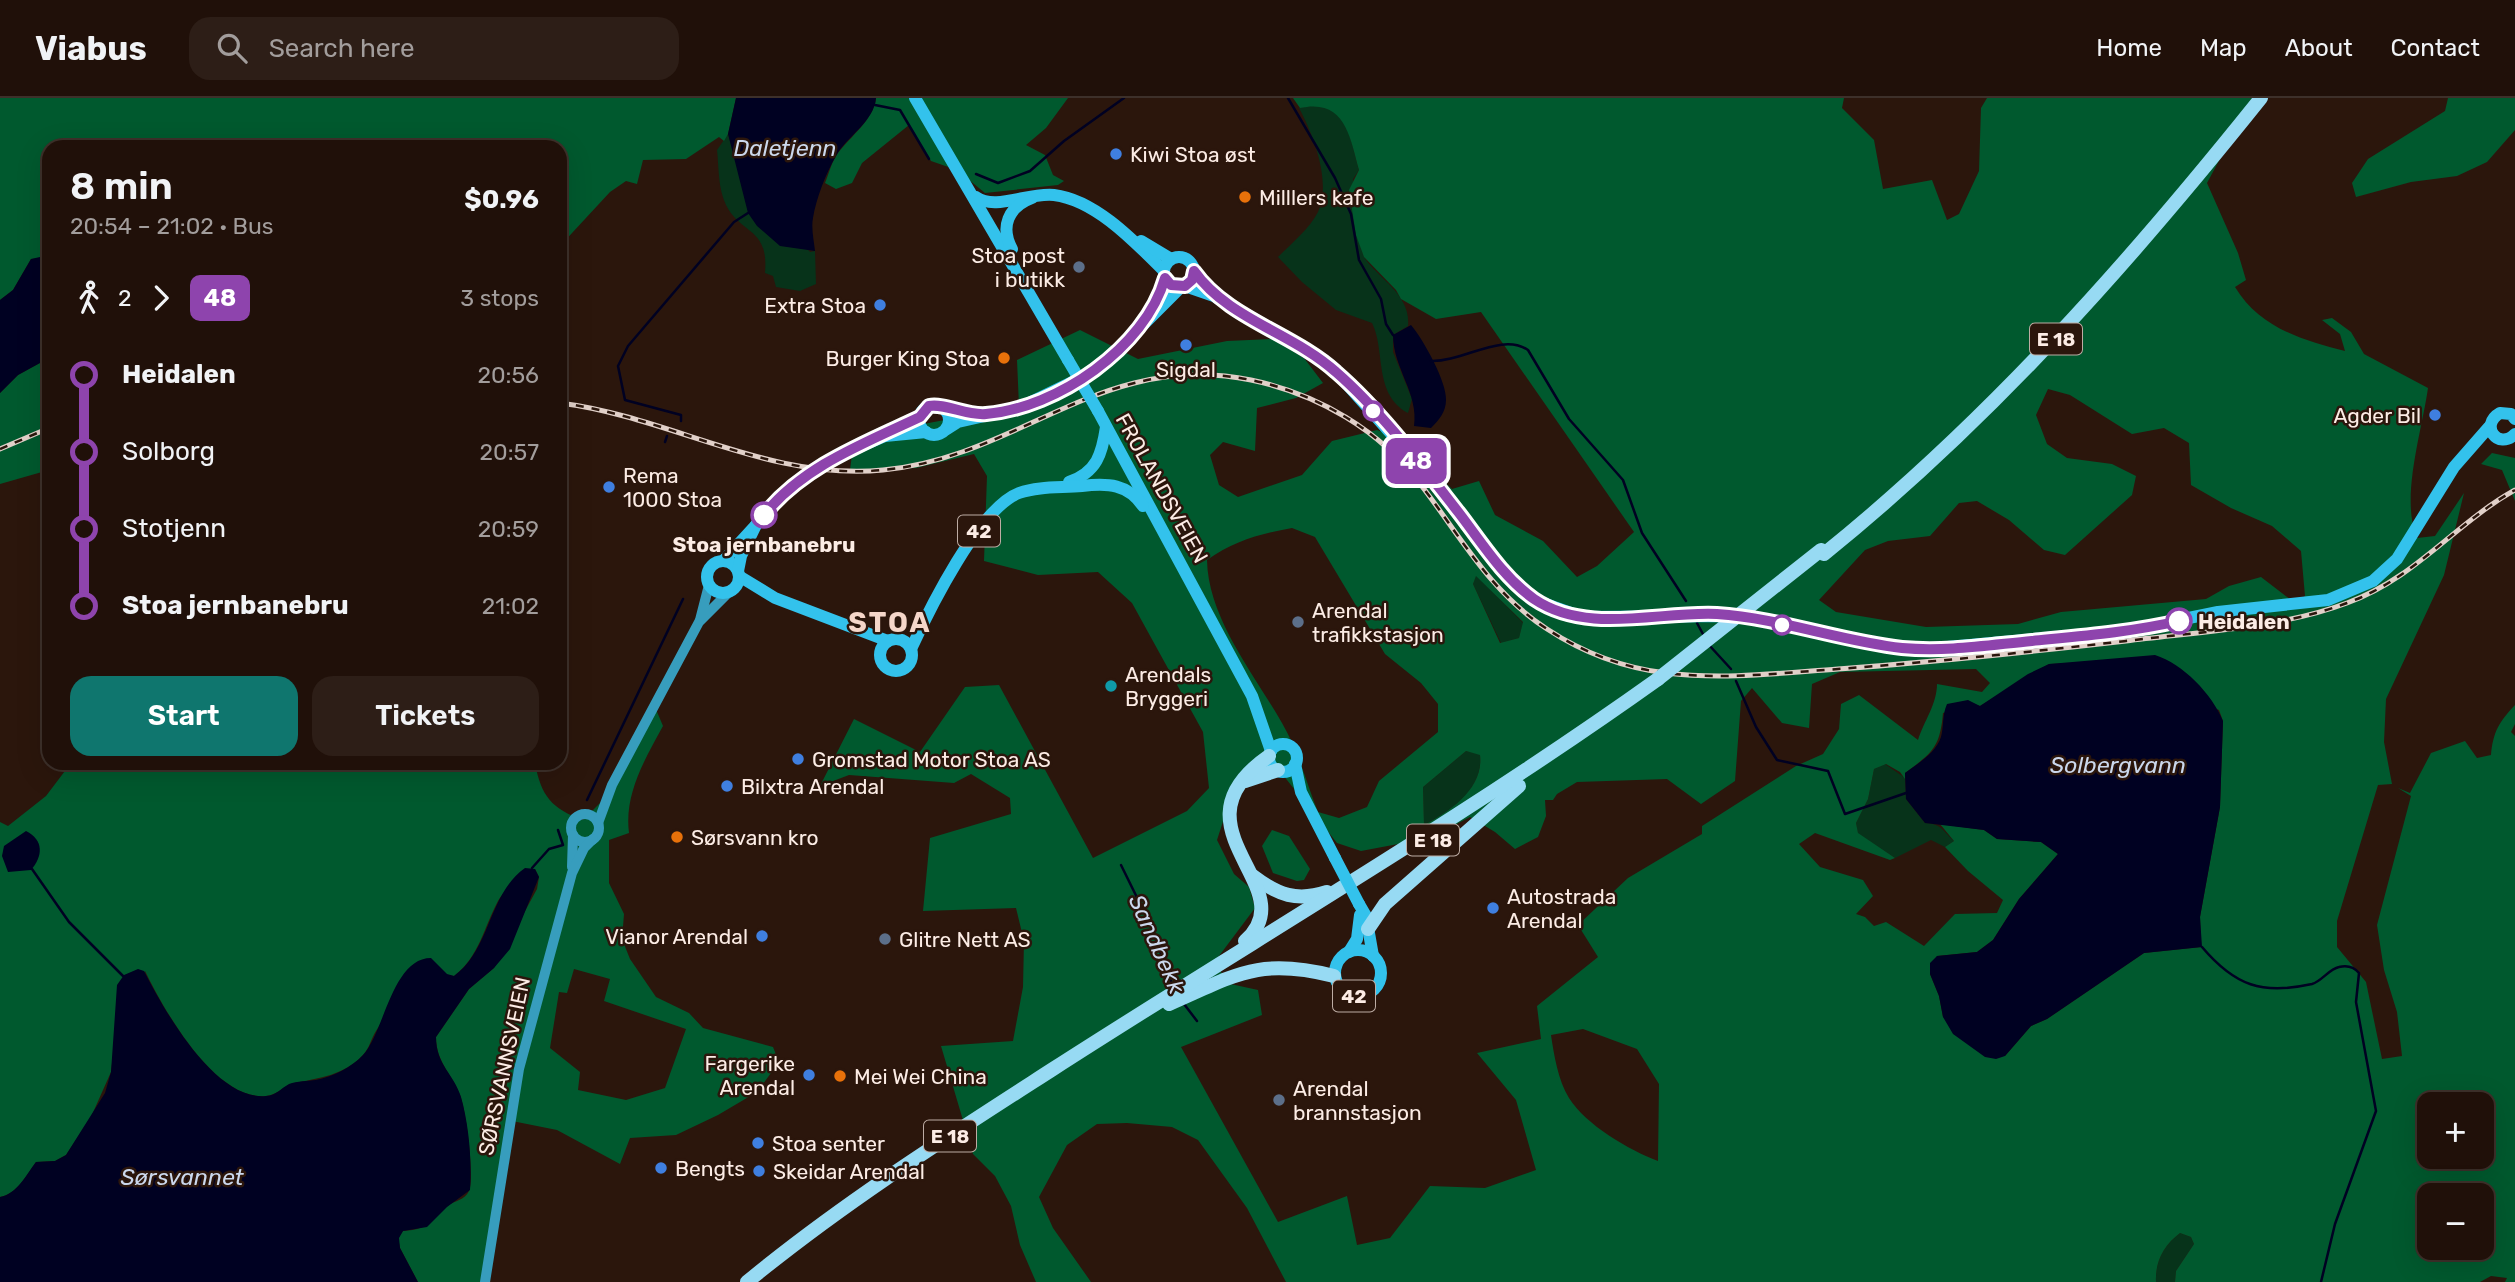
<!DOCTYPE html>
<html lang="en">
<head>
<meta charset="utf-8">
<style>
	:root { --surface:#201009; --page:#2d1e17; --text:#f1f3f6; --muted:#a29d9c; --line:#3d302a; --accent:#0f766e }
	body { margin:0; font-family:Rubik,sans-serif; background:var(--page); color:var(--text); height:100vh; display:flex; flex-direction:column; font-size:26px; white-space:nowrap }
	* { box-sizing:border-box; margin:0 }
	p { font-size:23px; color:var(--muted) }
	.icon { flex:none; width:38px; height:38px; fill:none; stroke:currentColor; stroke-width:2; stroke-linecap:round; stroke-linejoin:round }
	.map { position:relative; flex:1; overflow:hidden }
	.drawer { position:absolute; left:42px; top:42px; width:525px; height:630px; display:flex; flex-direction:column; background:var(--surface); border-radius:21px; box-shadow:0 7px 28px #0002,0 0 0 2px var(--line) }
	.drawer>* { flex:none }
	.badge { padding:0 14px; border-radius:10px; font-size:24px; line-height:46px }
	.controls { position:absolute; left:2417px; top:994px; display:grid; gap:14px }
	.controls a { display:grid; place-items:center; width:77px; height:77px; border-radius:14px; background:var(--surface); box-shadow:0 7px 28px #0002,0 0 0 2px var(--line); font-size:35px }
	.map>.badge { position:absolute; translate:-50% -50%; box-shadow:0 0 0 4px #fff }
	.legs { display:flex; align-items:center; gap:10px; height:77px; padding:0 28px; font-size:23px }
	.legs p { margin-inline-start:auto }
	.overview { display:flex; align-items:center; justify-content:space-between; height:119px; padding:0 28px }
	h1 { font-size:38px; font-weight:600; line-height:52px }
	.button { display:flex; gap:14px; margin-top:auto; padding:14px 28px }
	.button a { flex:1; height:80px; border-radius:21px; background:var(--accent); color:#fff; font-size:28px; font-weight:600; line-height:80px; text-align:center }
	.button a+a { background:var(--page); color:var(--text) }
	ul { padding:0 28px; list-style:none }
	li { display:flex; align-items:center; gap:24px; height:77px; font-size:26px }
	li i { display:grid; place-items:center; width:10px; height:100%; margin:0 9px; background:currentColor }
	li i::after { content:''; width:18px; height:18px; margin:-9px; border:5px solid; border-radius:50%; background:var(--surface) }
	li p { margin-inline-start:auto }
	li:first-child i { background:linear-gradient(#0000 50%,currentColor 0) }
	li:last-child i { background:linear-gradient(currentColor 50%,#0000 0) }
	header { display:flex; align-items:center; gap:42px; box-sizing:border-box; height:98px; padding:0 35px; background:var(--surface); border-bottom:2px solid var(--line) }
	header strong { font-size:33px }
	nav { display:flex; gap:38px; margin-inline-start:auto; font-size:24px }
	.search { width:490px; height:63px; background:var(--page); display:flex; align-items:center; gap:18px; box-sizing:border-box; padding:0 24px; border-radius:21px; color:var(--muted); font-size:26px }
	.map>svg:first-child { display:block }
</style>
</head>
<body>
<header>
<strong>Viabus</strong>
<div class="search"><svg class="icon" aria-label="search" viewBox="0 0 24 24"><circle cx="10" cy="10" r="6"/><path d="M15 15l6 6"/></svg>Search here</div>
<nav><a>Home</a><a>Map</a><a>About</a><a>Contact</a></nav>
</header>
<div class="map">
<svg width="2515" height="1184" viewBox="0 0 2515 1184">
	<rect width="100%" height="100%" fill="#2b160c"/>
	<g fill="#07331a">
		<path d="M1323 6C1349 16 1352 47 1359 72L1353 81C1356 98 1357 150 1366 162 1382 183 1411 198 1408 228L1393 237V254L1412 301 1408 315C1373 296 1386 253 1372 225L1336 212 1302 184 1278 159C1291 146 1310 130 1318 114 1332 84 1313 36 1299 10Z"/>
		<path d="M728 36 739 71 810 154 815 153 816 186 800 193 776 189 773 178 765 175C769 129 741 137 726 107 718 90 719 71 717 52Z"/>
		<path d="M1476 477 1523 525 1519 540 1501 545 1473 486Z"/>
		<path d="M1466 653 1480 656C1484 691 1451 713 1424 727L1423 689Z"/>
		<path d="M1885 666 1905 680V675L1906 701 1925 725C1942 726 1942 732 1954 743L1945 749 1931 742 1895 760 1858 736 1856 725 1868 701 1874 671Z"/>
		<path d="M2180 1135 2191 1139 2194 1146 2176 1173 2175 1184H2156C2155 1163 2164 1147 2180 1135Z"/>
	</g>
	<g fill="#00592e" fill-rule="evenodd">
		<path d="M0 0H736L728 36 724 43 719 39 686 61 643 62 637 86 626 83 610 94 560 148V49H49V166L46 160 31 161 13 192 0 202Z"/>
		<path d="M876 0H1068L1046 30 1026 47 1045 57 1053 77 1064 83 1058 87 985 95 957 72 931 63 909 27 862 65 852 85 836 91 825 85C829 75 832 63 838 55 850 39 874 21 876 0Z"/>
		<path d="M1293 0H1844L1842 10 1874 42 1883 91 1932 82 1947 122 1959 116 1979 73 1981 10 1987 0H2259L2228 46 2207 85 2238 155 2246 182 2235 189C2259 229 2301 242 2345 253L2340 236 2322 222 2332 220 2351 234 2364 256 2428 290C2422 333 2400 401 2417 440L2435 438 2464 395 2444 477 2386 601 2384 644 2392 686 2378 687 2337 823V849L2366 884 2382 961 2402 958 2397 914 2384 872 2377 827 2411 698 2398 690 2410 695 2431 655 2465 643 2477 660 2491 657C2493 634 2499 624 2515 607V626L2511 634 2515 638V1184H2505L2507 1180 2491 1178 2480 1184H2175L2176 1173 2194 1146 2191 1139 2180 1135C2164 1147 2155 1163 2156 1184H1286L1247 1110 1198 1042 1172 1029 1127 1025 1097 1026 1067 1047 1039 1099 1053 1130 1091 1184H1036L1020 1147 1011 1108 995 1078 973 1056 941 948 1013 943 1023 889 1024 843 1016 810 923 813 930 740 1011 716 1010 700 971 676 954 685 849 677 820 688 854 621 920 654 965 589 999 587 1093 760 1187 713 1209 690 1203 634 1132 505 1098 474 1038 477 984 463 987 378 974 356 916 370 850 372 853 349 886 333 1019 308 1017 262 1080 232 1138 261 1227 243 1273 241 1304 260 1323 285 1296 300 1257 310 1255 353 1223 344 1210 357 1219 387 1238 399 1302 377 1332 343 1377 332 1399 340 1452 391 1479 383 1495 417 1543 443 1577 479 1597 468 1634 434 1481 214 1436 221 1401 201 1396 192 1364 159 1356 137 1349 92 1359 72C1350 39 1345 0 1300 10ZM2048 291 2070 297 2132 336 2164 330 2189 345 2191 387 2231 410 2272 428 2301 453 2305 498 2295 505 2261 479 2229 488 2206 501 2061 514 2018 526 1926 529 1836 514 1819 502 1865 452 1888 443 1930 438 1959 405 1977 403 2009 422 2044 452 2065 457 2132 397 2136 378 2112 366 2067 360 2047 346 2036 317ZM1292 430 1315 439 1385 556 1421 585 1438 606V634L1379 683 1367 709 1339 720 1318 714C1306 684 1299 654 1282 625 1254 576 1208 520 1207 462 1234 443 1259 436 1292 430ZM1476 478 1523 524 1519 540 1500 545 1473 486ZM2095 564 2219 612 2223 623 2220 709 2200 819 2201 849 2144 855 2047 921 2031 928 2005 958 1943 919 1939 898 1930 876 1937 858 1977 854 1993 842 2019 801 2058 756 2041 744 1997 741 1984 732 1940 726 1954 743 1945 749 1968 773 2003 802 1997 815 1955 816 1924 848 1886 824 1874 828 1865 819 1856 816 1873 798 1863 782 1820 769 1799 746 1815 735 1890 762 1895 760 1858 735 1856 725 1868 701 1874 671 1886 666 1900 674 1905 681V675C1932 655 1940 650 1943 615L1973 606 1980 608 2049 566ZM1976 571 1990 585 1982 594 1937 586C1937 606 1924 623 1918 642L1859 597 1841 606 1839 631 1823 656 1796 668 1702 728V736L1628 780 1578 827 1598 859 1537 908 1541 941 1477 955 1516 1002 1536 1072 1485 1090 1430 1088 1390 1140 1357 1147 1347 1098 1278 1124 1181 949 1262 917 1258 892 1226 885 1216 862 1255 810 1249 789 1234 776 1217 742 1229 705 1258 674 1283 677 1337 745 1361 753 1430 740 1470 719 1495 734 1515 751 1538 739 1546 718 1545 702H1553L1557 696 1577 684 1667 681 1701 706 1735 683 1741 603 1752 590 1782 625 1809 630 1812 586 1840 574ZM1466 653 1480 657C1484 690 1451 713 1424 727L1423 689ZM1583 931 1637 951 1659 986 1658 1063C1629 1052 1586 1027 1569 1000 1558 982 1554 957 1551 937ZM2429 1006H2482V1059H2429ZM2429 1097H2482V1150H2429Z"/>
		<path d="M2448 0H2515V32L2487 64 2457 78 2411 84 2356 99 2352 85 2368 61 2445 13Z"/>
		<path d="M49 260V372L0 386V295L18 277Z"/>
		<path d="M2492 355 2515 360V403L2502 372 2481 366Z"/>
		<path d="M655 609 663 628C645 661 624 696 629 735L609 742V785L624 816 622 841 630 861 656 899 689 915 703 930 773 949 779 964 757 994 718 1017 676 1037 630 1040 620 1066 557 1032 512 1023 481 1184H418L400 1150 398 1140 403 1133C432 1131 427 1123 447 1108 454 1103 465 1102 469 1093 475 1080 466 1012 460 997 452 976 436 964 436 939L469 891 494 870 537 791 539 779 535 771C524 780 504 791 498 803 484 829 479 859 454 878L447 877 431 861C413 884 391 908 376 933 371 941 369 951 363 957 345 977 319 980 295 985 284 987 278 997 266 998 215 1003 164 912 145 873L116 932 111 974 91 1019 66 1057 55 1063 36 1064C26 1078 17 1096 0 1099V724L8 728 46 698 71 665H535C541 698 552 711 583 722L607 698ZM574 871 610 881 604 903 686 931 665 990 626 1002 578 992 580 974 550 950 559 894 567 895Z"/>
		<path d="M1272 732 1289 738 1310 771 1304 782 1297 783 1273 775 1262 748Z"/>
	</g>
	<g fill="#000122">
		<path d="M736 0H876C874 24 846 39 836 58 826 75 816 101 813 120 811 130 814 143 815 153L780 148 757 128 748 115 728 36Z"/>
		<path d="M40 159 47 160 49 166V260L18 277 0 295V202L13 192 31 161Z"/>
		<path d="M1411 227C1423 241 1447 284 1446 302 1446 314 1439 322 1431 330L1414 328C1419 296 1393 270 1393 237Z"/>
		<path d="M2155 557C2183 566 2212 596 2223 623L2220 709 2200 819 2202 849 2144 855 2047 921 2031 928 2005 958 1996 961 1985 959 1953 936 1943 919 1939 898 1930 876V865L1937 858 1977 854 1993 842 2019 801 2058 756 2041 744 1997 741 1984 732 1925 725 1906 701 1905 675C1917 666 1936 655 1941 639 1944 628 1942 617 1947 606L1968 602 1980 608 2028 576 2049 566Z"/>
		<path d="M26 733C44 742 43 758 31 772L8 774 2 758 4 748Z"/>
		<path d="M525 770 535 771 539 779 510 851 494 870 469 891 436 939C436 967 454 976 461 999 469 1027 472 1063 470 1092L447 1109 427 1129 403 1133 399 1140 400 1150 418 1184H0V1099C17 1096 26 1077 36 1064L55 1063 66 1057 105 995 111 974 117 887 124 877 138 871 144 873C164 912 215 1003 266 998 277 997 280 991 289 986 297 983 308 983 316 982 332 979 352 969 363 957 384 935 392 860 431 860L447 876 454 878C491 851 488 796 525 770Z"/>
	</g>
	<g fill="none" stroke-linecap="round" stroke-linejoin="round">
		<g stroke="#000122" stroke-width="2.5">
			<path d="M1288 0 1335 80 1351 116 1359 162 1381 201 1386 226 1393 237"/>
			<path d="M875 7 900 12 929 61"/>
			<path d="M976 76 998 85 1030 73 1064 43 1124 0"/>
			<path d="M1431 263C1463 264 1502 234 1528 252L1569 321 1623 382 1642 435 1686 503"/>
			<path d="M681 323V317L625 302 618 268 628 248 734 124 748 115"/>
			<path d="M665 344 667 338"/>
			<path d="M1697 525 1704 538"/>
			<path d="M1709 547 1731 571"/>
			<path d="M1736 583 1756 629 1777 662 1828 673 1845 716 1906 695"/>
			<path d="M587 702 683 501"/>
			<path d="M1121 767 1151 828 1173 889"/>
			<path d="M532 770 549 751 563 747 558 732"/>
			<path d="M32 771 69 824 123 878"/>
			<path d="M2202 849C2235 888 2262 897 2312 886 2322 883 2329 871 2339 869 2347 867 2354 869 2359 875L2356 904 2376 1013 2335 1126 2321 1184"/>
			<path d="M1184 906 1197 923"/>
		</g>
		<g stroke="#379dbd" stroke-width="10">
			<path d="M700 522 709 487"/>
			<circle cx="585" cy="730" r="14"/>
			<path d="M598 725 612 687 699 524 729 494"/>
			<path d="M572 769 573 737"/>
			<path d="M485 1184 519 971 572 775 584 750 593 741"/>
		</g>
		<g stroke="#33c2ec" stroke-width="12">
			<path d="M915 0 1068 262"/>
			<path d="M976 99C995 113 1029 94 1054 97 1096 102 1136 145 1164 173"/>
			<path d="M1141 143 1171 161"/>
			<path d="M1012 151C1000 129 1008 109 1032 100"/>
			<circle cx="1179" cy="174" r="15"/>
			<path d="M1185 188 1214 198 1300 247 1336 274 1428 377 1509 479 1537 503 1582 519 1739 518 1875 546 1925 551 2125 533 2218 514 2328 502 2373 483 2397 461 2454 369 2489 329"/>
			<circle cx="934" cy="322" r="15"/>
			<path d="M1098 313 1252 598 1271 653"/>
			<path d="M920 319 885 338 926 334"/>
			<path d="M2515 321 2511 316 2500 315C2479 327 2498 353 2515 336"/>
			<path d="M947 331 958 324 1019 310 1087 277 1110 260 1181 189"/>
			<path d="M1069 384C1097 374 1102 356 1106 329"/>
			<path d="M756 427C792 382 833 359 885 338"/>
			<circle cx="723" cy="479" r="16"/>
			<path d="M723 463 756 427 741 458 738 473"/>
			<path d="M739 478 775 500 888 543"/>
			<circle cx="896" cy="557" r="16"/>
			<path d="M911 551C929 512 979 410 1019 395 1039 388 1061 390 1082 388 1108 385 1128 386 1143 408"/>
			<circle cx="1283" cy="660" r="14"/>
			<path d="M1295 666 1301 694 1335 760"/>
			<path d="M1359 806 1366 818 1373 858"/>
			<circle cx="1358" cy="875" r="23"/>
			<path d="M1349 854 1357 841 1360 817"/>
		</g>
		<g stroke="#97daf3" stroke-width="14">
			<path d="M1824 456C1989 323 2129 165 2261 0"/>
			<path d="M1245 683 1278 672"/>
			<path d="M1253 778C1278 797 1297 804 1327 794"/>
			<path d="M1368 831 1385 806 1519 688"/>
			<path d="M1245 843C1307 789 1165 730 1269 658"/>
			<path d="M1169 906C1236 877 1258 859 1334 878"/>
			<path d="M747 1184C843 1105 949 1038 1053 971 1255 841 1462 721 1658 581"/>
		</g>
		<defs>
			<g id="rail">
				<path d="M560 305C671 319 768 383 883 372 1021 359 1101 252 1251 282 1318 296 1380 332 1421 387 1461 439 1490 494 1547 531 1582 554 1624 570 1666 575 1723 582 1781 575 1838 571 1934 564 2030 554 2126 543 2197 534 2281 530 2347 505 2416 480 2454 426 2515 392"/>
				<path d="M0 351 49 330"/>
			</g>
		</defs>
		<use href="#rail" stroke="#e1d0c9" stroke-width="5"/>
		<use href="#rail" stroke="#2b160c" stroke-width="2.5" stroke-dasharray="8" stroke-linecap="butt"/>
		<g stroke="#33c2ec" stroke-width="12">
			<path d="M1068 262 1098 313"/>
			<path d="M1335 760 1359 806"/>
		</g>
		<path stroke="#97daf3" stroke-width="14" d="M1658 581 1821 452"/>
	</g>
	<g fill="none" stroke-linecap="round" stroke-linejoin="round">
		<defs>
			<path id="line-1" d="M764 417C803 368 865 345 920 319L929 308C945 305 967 318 986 316 1057 310 1145 250 1165 180L1171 187 1185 188 1192 182 1194 173C1228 221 1293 235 1336 274 1381 313 1423 369 1459 415 1482 445 1503 479 1534 501 1587 537 1658 513 1717 516 1780 520 1840 543 1902 550 1946 554 1989 547 2032 543 2082 538 2131 534 2179 523"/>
		</defs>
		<use href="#line-1" stroke="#fff" stroke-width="16"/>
		<use href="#line-1" stroke="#8e44ad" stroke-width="10"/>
	</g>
	<g fill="#3f7fe0" stroke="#2b160c" stroke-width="2.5">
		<circle cx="1116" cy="56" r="7"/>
		<circle cx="880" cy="207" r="7"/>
		<circle cx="1186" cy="247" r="7"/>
		<circle cx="2435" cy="317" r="7"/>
		<circle cx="609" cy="389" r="7"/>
		<circle cx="798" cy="661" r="7"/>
		<circle cx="727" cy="688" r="7"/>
		<circle cx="1493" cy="810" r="7"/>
		<circle cx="762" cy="838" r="7"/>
		<circle cx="809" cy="977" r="7"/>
		<circle cx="758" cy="1045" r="7"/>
		<circle cx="661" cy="1070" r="7"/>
		<circle cx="759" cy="1073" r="7"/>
	</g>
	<g fill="#e8710a" stroke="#2b160c" stroke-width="2.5">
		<circle cx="1245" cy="99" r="7"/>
		<circle cx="1004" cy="260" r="7"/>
		<circle cx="677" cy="739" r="7"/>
		<circle cx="840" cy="978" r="7"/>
	</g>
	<g fill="#5c6f8a" stroke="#2b160c" stroke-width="2.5">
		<circle cx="1079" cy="169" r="7"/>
		<circle cx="1298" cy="524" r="7"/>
		<circle cx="885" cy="841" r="7"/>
		<circle cx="1279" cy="1002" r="7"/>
	</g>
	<g fill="#fff" stroke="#8e44ad" stroke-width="3.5">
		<circle cx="1373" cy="313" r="9"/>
		<circle cx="764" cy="417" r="12"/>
		<circle cx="2179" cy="523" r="12"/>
		<circle cx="1782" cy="527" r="9"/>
	</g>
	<circle fill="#0f9aa8" stroke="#2b160c" stroke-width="2.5" cx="1111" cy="588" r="7"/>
	<g text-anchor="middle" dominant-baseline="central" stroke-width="5" stroke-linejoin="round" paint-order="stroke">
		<g fill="#2b160c" stroke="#bdaca4" stroke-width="2">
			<rect x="2030" y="225.5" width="52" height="31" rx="5"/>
			<rect x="958" y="417.5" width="42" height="31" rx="5"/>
			<rect x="1407" y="726.5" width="52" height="31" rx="5"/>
			<rect x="1333" y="882.5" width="42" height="31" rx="5"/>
			<rect x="924" y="1022.5" width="52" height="31" rx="5"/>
		</g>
		<g font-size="19" font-weight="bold" fill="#fcece5">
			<text x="2056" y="241">E 18</text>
			<text x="979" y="433">42</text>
			<text x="1433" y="742">E 18</text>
			<text x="1354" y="898">42</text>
			<text x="950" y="1038">E 18</text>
		</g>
		<g font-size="21" fill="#fcece5" stroke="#2b160c" text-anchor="start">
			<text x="1130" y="56">Kiwi Stoa øst</text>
			<text x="1259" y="99">Milllers kafe</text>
			<text x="1065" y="157" text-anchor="end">Stoa post<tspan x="1065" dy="24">i butikk</tspan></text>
			<text x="866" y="207" text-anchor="end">Extra Stoa</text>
			<text x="990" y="260" text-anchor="end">Burger King Stoa</text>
			<text x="1186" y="271" text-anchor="middle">Sigdal</text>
			<text x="2421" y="317" text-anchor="end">Agder Bil</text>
			<text x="623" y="377">Rema<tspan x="623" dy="24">1000 Stoa</tspan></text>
			<text x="1312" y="512">Arendal<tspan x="1312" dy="24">trafikkstasjon</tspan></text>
			<text x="1125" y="576">Arendals<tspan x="1125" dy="24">Bryggeri</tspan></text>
			<text x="812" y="661">Gromstad Motor Stoa AS</text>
			<text x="741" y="688">Bilxtra Arendal</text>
			<text x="691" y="739">Sørsvann kro</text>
			<text x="1507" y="798">Autostrada<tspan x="1507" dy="24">Arendal</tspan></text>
			<text x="748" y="838" text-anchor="end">Vianor Arendal</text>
			<text x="899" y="841">Glitre Nett AS</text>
			<text x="795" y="965" text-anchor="end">Fargerike<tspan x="795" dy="24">Arendal</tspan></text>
			<text x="854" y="978">Mei Wei China</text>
			<text x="1293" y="990">Arendal<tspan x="1293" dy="24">brannstasjon</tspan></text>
			<text x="772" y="1045">Stoa senter</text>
			<text x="675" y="1070">Bengts</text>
			<text x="773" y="1073">Skeidar Arendal</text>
		</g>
		<g font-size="21" fill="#fcece5" stroke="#2b160c">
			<text transform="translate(1162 390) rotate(61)">FROLANDSVEIEN</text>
			<text transform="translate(504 968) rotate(-78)">SØRSVANNSVEIEN</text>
		</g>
		<g font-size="21" font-weight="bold" fill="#fcece5" stroke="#2b160c">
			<text x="764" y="446">Stoa jernbanebru</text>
			<text x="2198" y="523" text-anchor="start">Heidalen</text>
		</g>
		<g font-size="23" font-style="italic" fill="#cbd8ed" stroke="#2b160c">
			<text x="785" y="50">Daletjenn</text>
			<text x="2118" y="667">Solbergvann</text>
			<text transform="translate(1157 846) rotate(66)">Sandbekk</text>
			<text x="182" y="1079">Sørsvannet</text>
		</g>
		<g font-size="28" font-weight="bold" letter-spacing="2" fill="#f5d6c9" stroke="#2b160c">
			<text x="890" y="524">STOA</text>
		</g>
	</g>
</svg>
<div class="controls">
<a>+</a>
<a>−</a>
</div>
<b class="badge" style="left:1416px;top:363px;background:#8e44ad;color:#fff">48</b>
<section class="drawer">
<div class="overview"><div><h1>8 min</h1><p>20:54 – 21:02 · Bus</p></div><b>$0.96</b></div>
<div class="legs"><svg class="icon" aria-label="walk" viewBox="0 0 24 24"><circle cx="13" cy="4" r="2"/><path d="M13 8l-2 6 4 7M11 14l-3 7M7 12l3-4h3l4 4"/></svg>2<svg class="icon" aria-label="forward" viewBox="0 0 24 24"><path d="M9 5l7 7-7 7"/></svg><b class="badge" style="background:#8e44ad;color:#fff">48</b><p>3 stops</p></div>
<ul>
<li><i style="color:#8e44ad"></i><b>Heidalen</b><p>20:56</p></li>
<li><i style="color:#8e44ad"></i><span>Solborg</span><p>20:57</p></li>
<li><i style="color:#8e44ad"></i><span>Stotjenn</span><p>20:59</p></li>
<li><i style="color:#8e44ad"></i><b>Stoa jernbanebru</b><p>21:02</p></li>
</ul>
<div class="button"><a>Start</a><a>Tickets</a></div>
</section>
</div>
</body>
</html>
